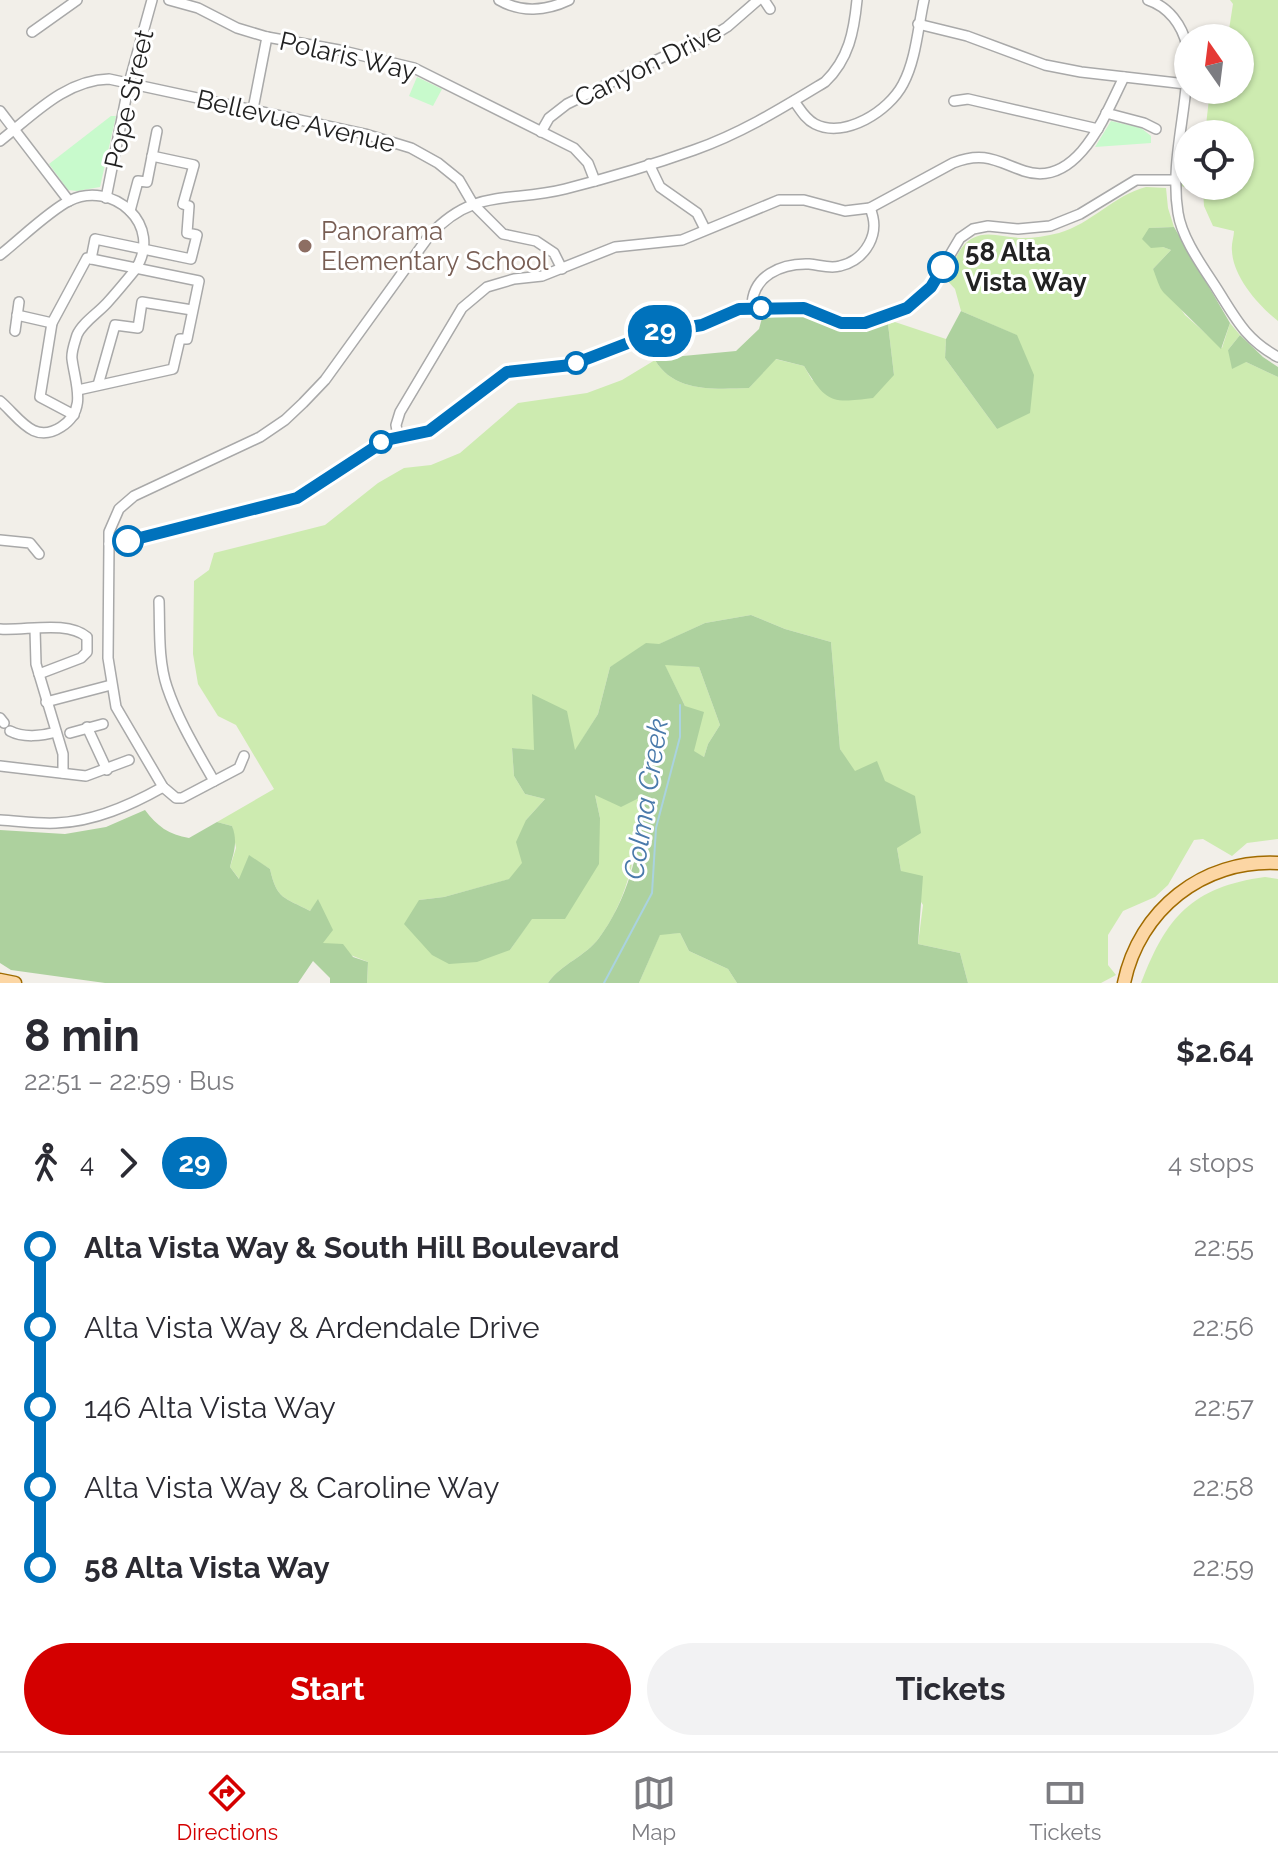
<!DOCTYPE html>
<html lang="en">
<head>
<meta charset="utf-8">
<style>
	:root { --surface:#fff; --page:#f2f2f3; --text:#2b2b33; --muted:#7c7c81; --line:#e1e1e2; --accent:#d40000 }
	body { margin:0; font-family:Raleway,sans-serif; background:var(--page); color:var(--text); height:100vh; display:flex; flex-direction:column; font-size:30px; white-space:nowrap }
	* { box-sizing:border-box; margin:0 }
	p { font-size:26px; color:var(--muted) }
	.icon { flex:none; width:44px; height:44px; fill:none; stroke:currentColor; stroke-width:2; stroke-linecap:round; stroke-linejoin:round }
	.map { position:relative; height:983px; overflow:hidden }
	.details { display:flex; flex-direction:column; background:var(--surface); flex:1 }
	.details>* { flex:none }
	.badge { padding:0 16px; border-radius:26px; font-size:28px; line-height:52px }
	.needle { width:52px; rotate:346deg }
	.fabs { position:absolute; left:1174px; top:24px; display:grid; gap:16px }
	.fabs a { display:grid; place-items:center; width:80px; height:80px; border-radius:50%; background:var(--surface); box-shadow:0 2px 6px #0004; font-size:40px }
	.map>.badge { position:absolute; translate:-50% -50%; box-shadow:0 0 0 4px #fff }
	.legs { display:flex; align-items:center; gap:12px; height:88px; padding:0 24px; font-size:26px }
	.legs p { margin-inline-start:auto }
	.summary { display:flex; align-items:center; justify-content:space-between; height:136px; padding:0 24px }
	h1 { font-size:44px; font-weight:700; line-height:60px }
	.button { display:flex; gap:16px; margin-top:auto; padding:16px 24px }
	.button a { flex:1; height:92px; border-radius:48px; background:var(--accent); color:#fff; font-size:32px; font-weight:700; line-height:92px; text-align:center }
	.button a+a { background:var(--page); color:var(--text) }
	ul { padding:0 24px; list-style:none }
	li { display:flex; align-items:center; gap:28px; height:80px; font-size:30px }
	li i { display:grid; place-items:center; width:12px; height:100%; margin:0 10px; background:currentColor }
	li i::after { content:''; width:20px; height:20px; margin:-10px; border:6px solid; border-radius:50%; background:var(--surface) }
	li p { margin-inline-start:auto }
	li:first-child i { background:linear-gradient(#0000 50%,currentColor 0) }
	li:last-child i { background:linear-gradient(currentColor 50%,#0000 0) }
	.tab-bar { display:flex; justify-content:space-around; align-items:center; height:112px; border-top:2px solid var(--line); background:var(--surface); font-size:22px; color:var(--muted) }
	.tab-bar a { display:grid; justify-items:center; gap:4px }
	.tab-bar .current { color:var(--accent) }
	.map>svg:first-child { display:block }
</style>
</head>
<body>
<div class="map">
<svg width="1278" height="983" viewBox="0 0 1278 983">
	<rect width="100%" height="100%" fill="#f2efe9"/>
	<g fill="#cdebb0">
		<path d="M1230 0H1278V321C1259 306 1233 277 1232 251 1231 244 1234 237 1234 231L1213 226 1204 206 1203 190 1180 186 1184 143H1188V186H1240V134H1205L1210 90H1240V38H1223L1228 36 1233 4Z"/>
		<path d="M1146 187 1166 188 1168 208 1174 227 1149 228 1163 247 1171 250 1153 269 1185 315 1222 348 1230 323 1240 335 1228 350 1246 362 1278 377V839L1247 843 1232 856 1203 839 1194 840 1168 885 1155 897 1123 911 1108 935V965L1116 975 1101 983H968L960 953 918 944 923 905 901 871 897 848 840 749 831 642 785 629 751 615 705 623 610 667 598 714 575 751H534L512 748 514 776 525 794 545 799 526 820 523 863 510 879 444 897 419 900 510 950 600 818 595 795 641 796C638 846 630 897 599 938 586 956 561 964 548 983H367L368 962 323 944 319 900 310 911C284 897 277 900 270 869L249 856 240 880 230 867 236 848 232 826 217 822 274 789 236 725 218 716 198 684 193 654 194 581 209 570 214 553 325 525 378 483 404 468 431 465 460 453 518 403 587 393 622 380 655 360C674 393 716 389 749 388L775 359 804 366 812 380 894 375 888 324 895 322 946 339 945 358 997 429 1016 335 961 311 955 289 945 278C955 265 957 246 973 238 987 230 1006 238 1022 238 1034 238 1047 236 1059 233 1091 224 1114 195 1146 187Z"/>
		<path d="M664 664 699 667 720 725 708 744 704 757 694 752 685 706Z"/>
		<path d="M1265 877 1278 879V983H1141C1166 917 1192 887 1265 877Z"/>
		<path d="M680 933 689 951 728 969 737 983H639L660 934Z"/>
	</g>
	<g fill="#add19e" fill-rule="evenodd">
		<path d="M1174 227 1230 323 1221 349C1202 330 1183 311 1164 293 1159 288 1156 276 1153 269L1171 250 1163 247 1151 248 1142 239 1149 228Z"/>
		<path d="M961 311 1017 335 1034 375 1030 413 997 429 945 358 946 339Z"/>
		<path d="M801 315 844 331H863L888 324 894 375 873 398C832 403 827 404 804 366L776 359 749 388C716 389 674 393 655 360L658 353 668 350 683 356 736 351 759 329 762 318Z"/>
		<path d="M1240 335 1263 357 1278 367V377L1246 362 1232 369 1228 350Z"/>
		<path d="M751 615 785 629 831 642 840 749 855 771 877 761 885 781 915 796 921 833 897 848 901 871 923 876 918 944 960 953 968 983H737L728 969 689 951 680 933 660 935 639 983H548C561 964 586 956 599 938 628 899 643 844 641 797L621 807 595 795 600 818 599 864 565 919H532L510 950 477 962 449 964 432 955 404 924 419 900 444 897 509 879 522 863 516 842 526 820 545 799 525 794 514 776 512 748 534 750 532 694 567 711 575 750 598 714 610 667 646 643 659 644 705 623ZM665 665 699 667 720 725 708 744 704 757 694 751 704 712 685 706Z"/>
		<path d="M145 810C157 826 169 835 189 838L217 822 232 826C238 841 234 852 230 867L239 879 249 855 270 869C277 900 284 897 310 911L318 899 333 930 323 943 343 944 353 957 368 962 367 983H330V978L313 961 298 983H105L11 970 0 963V830L65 834 106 827Z"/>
	</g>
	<g fill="#c8facc">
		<path d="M417 77 442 89 433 106 409 96Z"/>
		<path d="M111 116H116L100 187 77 191 68 190 49 164Z"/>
		<path d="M1111 121 1141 128 1151 136V143L1095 147Z"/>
	</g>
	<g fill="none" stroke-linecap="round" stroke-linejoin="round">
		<path stroke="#aad3df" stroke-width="2" d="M604 983 652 893 656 828 680 737V705"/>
		<defs>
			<g id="minor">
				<path d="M169 0 198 8 237 28 267 37 339 50 414 68 574 148 588 163 595 181"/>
				<path d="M499 0C521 13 546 11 569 0"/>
				<path d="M764 0 770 9"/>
				<path d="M1148 0C1169 7 1182 25 1187 46 1191 102 1169 157 1178 213 1182 239 1203 267 1217 289 1236 319 1246 340 1278 357"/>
				<path d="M918 24 967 36 1045 65 1081 72 1186 84"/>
				<path d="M32 32 77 0"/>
				<path d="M794 101C800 109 805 119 815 124 845 139 889 111 903 84 916 60 918 27 924 0"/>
				<path d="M954 101 968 99 1098 129"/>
				<path d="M253 109 267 37"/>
				<path d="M0 111 69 201"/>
				<path d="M1106 113 1144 123 1156 129"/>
				<path d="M541 132 549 118 567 104 667 55 701 43 727 27 758 0"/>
				<path d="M0 141C33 115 65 80 109 79L365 134 411 148 438 163 459 180 473 204 503 234 536 241 554 253 562 269"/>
				<path d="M649 164 660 187 697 213 705 229"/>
				<path d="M106 198 129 83 152 0"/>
				<path d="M130 211 138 181 147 182 157 131"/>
				<path d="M0 255C18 241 50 210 69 201 112 179 165 225 135 270 126 281 117 292 107 303 98 313 82 323 77 335 75 342 71 352 72 359 75 383 88 410 61 427 33 445 19 417 0 401"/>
				<path d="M91 259 95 239 191 259 197 235 187 233 189 206 183 204 194 165 152 156"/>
				<path d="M752 307C752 276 781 263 809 264 820 265 830 269 840 266 853 263 863 255 869 244 876 231 875 220 870 208"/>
				<path d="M17 315 52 323"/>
				<path d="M15 331 19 302"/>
				<path d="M98 385 115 325 138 328 142 302 192 310"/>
				<path d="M74 415 40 397 52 323 87 258 199 281 187 339H180L173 369 78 390"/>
				<path d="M398 436 396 425 400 412 462 308 487 287 514 279 542 276 615 247 682 240 779 200H804L845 211 870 208 953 163C984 151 996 161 1024 171 1078 189 1106 113 1124 77"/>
				<path d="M0 540 30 543 39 554"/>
				<path d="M109 544 297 498 386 440 429 431 507 372 576 363 654 333 702 325 739 309 804 308 832 320 851 324 894 315 907 308 931 287 960 238 973 229 988 226 1018 229 1050 226 1080 214 1136 180H1175"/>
				<path d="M159 601C160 629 158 660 167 687 178 720 197 751 214 781"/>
				<path d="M0 629C26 631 67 620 87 637V652L81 658 39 674"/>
				<path d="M35 629 36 664 63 754V773"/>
				<path d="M46 702 111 685"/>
				<path d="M0 718 4 723"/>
				<path d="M87 727 107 770"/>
				<path d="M10 731C23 738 42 736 56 732"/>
				<path d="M70 733 103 724"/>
				<path d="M244 756 239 768 182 798H176L163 787 116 707 108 658 109 544V532L119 509 134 496 260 437 285 420 303 403 325 380 429 236C474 187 509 203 565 189 608 178 652 165 694 150 742 133 782 108 825 82 849 59 854 31 857 0"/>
				<path d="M0 766 86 776 129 760"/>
				<path d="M0 820C19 821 38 824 56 823 94 822 131 805 163 787"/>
			</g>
			<g id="major">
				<path d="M0 980 15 983"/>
				<path d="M1124 983C1139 910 1203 859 1278 863"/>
			</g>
		</defs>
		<use href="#minor" stroke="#a9a9a9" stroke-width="12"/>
		<use href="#major" stroke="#a06b00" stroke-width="15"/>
		<use href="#minor" stroke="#fff" stroke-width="9"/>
		<use href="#major" stroke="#fcd6a4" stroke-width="12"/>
	</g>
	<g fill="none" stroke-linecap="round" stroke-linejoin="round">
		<defs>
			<path id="line-1" d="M128 541 297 498 386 440 429 431 507 372 571 365 654 333 702 325 739 309 804 308 841 323H865L907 308 931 287 943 267"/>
		</defs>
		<use href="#line-1" stroke="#fff" stroke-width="18"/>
		<use href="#line-1" stroke="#0072bc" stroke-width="12"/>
	</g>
	<circle fill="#8d6e63" stroke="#fff" stroke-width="3" cx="305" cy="246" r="8"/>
	<g fill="#fff" stroke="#0072bc" stroke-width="4">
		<circle cx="943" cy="267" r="14"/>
		<circle cx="761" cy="308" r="10"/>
		<circle cx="576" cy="363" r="10"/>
		<circle cx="381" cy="442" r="10"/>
		<circle cx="128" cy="541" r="14"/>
	</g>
	<g text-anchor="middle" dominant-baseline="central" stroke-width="6" stroke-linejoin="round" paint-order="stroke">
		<g font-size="26" fill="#222" stroke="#fff">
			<text transform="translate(348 56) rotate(13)">Polaris Way</text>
			<text transform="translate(648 65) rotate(-26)">Canyon Drive</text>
			<text transform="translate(129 99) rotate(-77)">Pope Street</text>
			<text transform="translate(296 121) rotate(13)">Bellevue Avenue</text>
		</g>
		<g font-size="26" fill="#785e54" stroke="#fff" text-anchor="start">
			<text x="321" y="231">Panorama<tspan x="321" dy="30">Elementary School</tspan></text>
		</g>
		<g font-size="26" font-weight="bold" fill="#222" stroke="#fff" text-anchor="start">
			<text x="965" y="252">58 Alta<tspan x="965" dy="30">Vista Way</tspan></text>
		</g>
		<g font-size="28" font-style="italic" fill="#4a7aab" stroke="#fff">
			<text transform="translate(646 799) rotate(-81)">Colma Creek</text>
		</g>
	</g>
</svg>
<div class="fabs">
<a><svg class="needle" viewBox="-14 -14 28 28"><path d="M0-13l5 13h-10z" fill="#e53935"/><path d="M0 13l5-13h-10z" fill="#7c7c81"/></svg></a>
<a><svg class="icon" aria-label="locate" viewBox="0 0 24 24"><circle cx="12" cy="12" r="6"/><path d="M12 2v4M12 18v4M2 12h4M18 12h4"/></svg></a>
</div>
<b class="badge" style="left:660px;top:331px;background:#0072bc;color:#fff">29</b>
</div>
<section class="details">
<div class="summary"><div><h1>8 min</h1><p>22:51 – 22:59 · Bus</p></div><b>$2.64</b></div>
<div class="legs"><svg class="icon" aria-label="walk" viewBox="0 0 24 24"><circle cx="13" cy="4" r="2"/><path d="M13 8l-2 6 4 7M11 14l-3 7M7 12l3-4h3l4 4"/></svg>4<svg class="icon" aria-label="forward" viewBox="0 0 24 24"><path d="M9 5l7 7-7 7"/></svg><b class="badge" style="background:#0072bc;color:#fff">29</b><p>4 stops</p></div>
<ul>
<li><i style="color:#0072bc"></i><b>Alta Vista Way &amp; South Hill Boulevard</b><p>22:55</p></li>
<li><i style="color:#0072bc"></i><span>Alta Vista Way &amp; Ardendale Drive</span><p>22:56</p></li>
<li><i style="color:#0072bc"></i><span>146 Alta Vista Way</span><p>22:57</p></li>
<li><i style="color:#0072bc"></i><span>Alta Vista Way &amp; Caroline Way</span><p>22:58</p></li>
<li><i style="color:#0072bc"></i><b>58 Alta Vista Way</b><p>22:59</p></li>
</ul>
<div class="button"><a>Start</a><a>Tickets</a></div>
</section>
<nav class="tab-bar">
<a class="current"><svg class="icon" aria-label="directions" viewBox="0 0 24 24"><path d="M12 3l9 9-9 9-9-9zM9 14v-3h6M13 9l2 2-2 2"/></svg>Directions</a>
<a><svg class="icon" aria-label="map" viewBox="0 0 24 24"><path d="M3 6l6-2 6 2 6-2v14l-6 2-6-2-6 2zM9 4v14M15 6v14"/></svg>Map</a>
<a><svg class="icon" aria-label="tickets" viewBox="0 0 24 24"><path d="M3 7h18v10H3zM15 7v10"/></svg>Tickets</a>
</nav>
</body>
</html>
